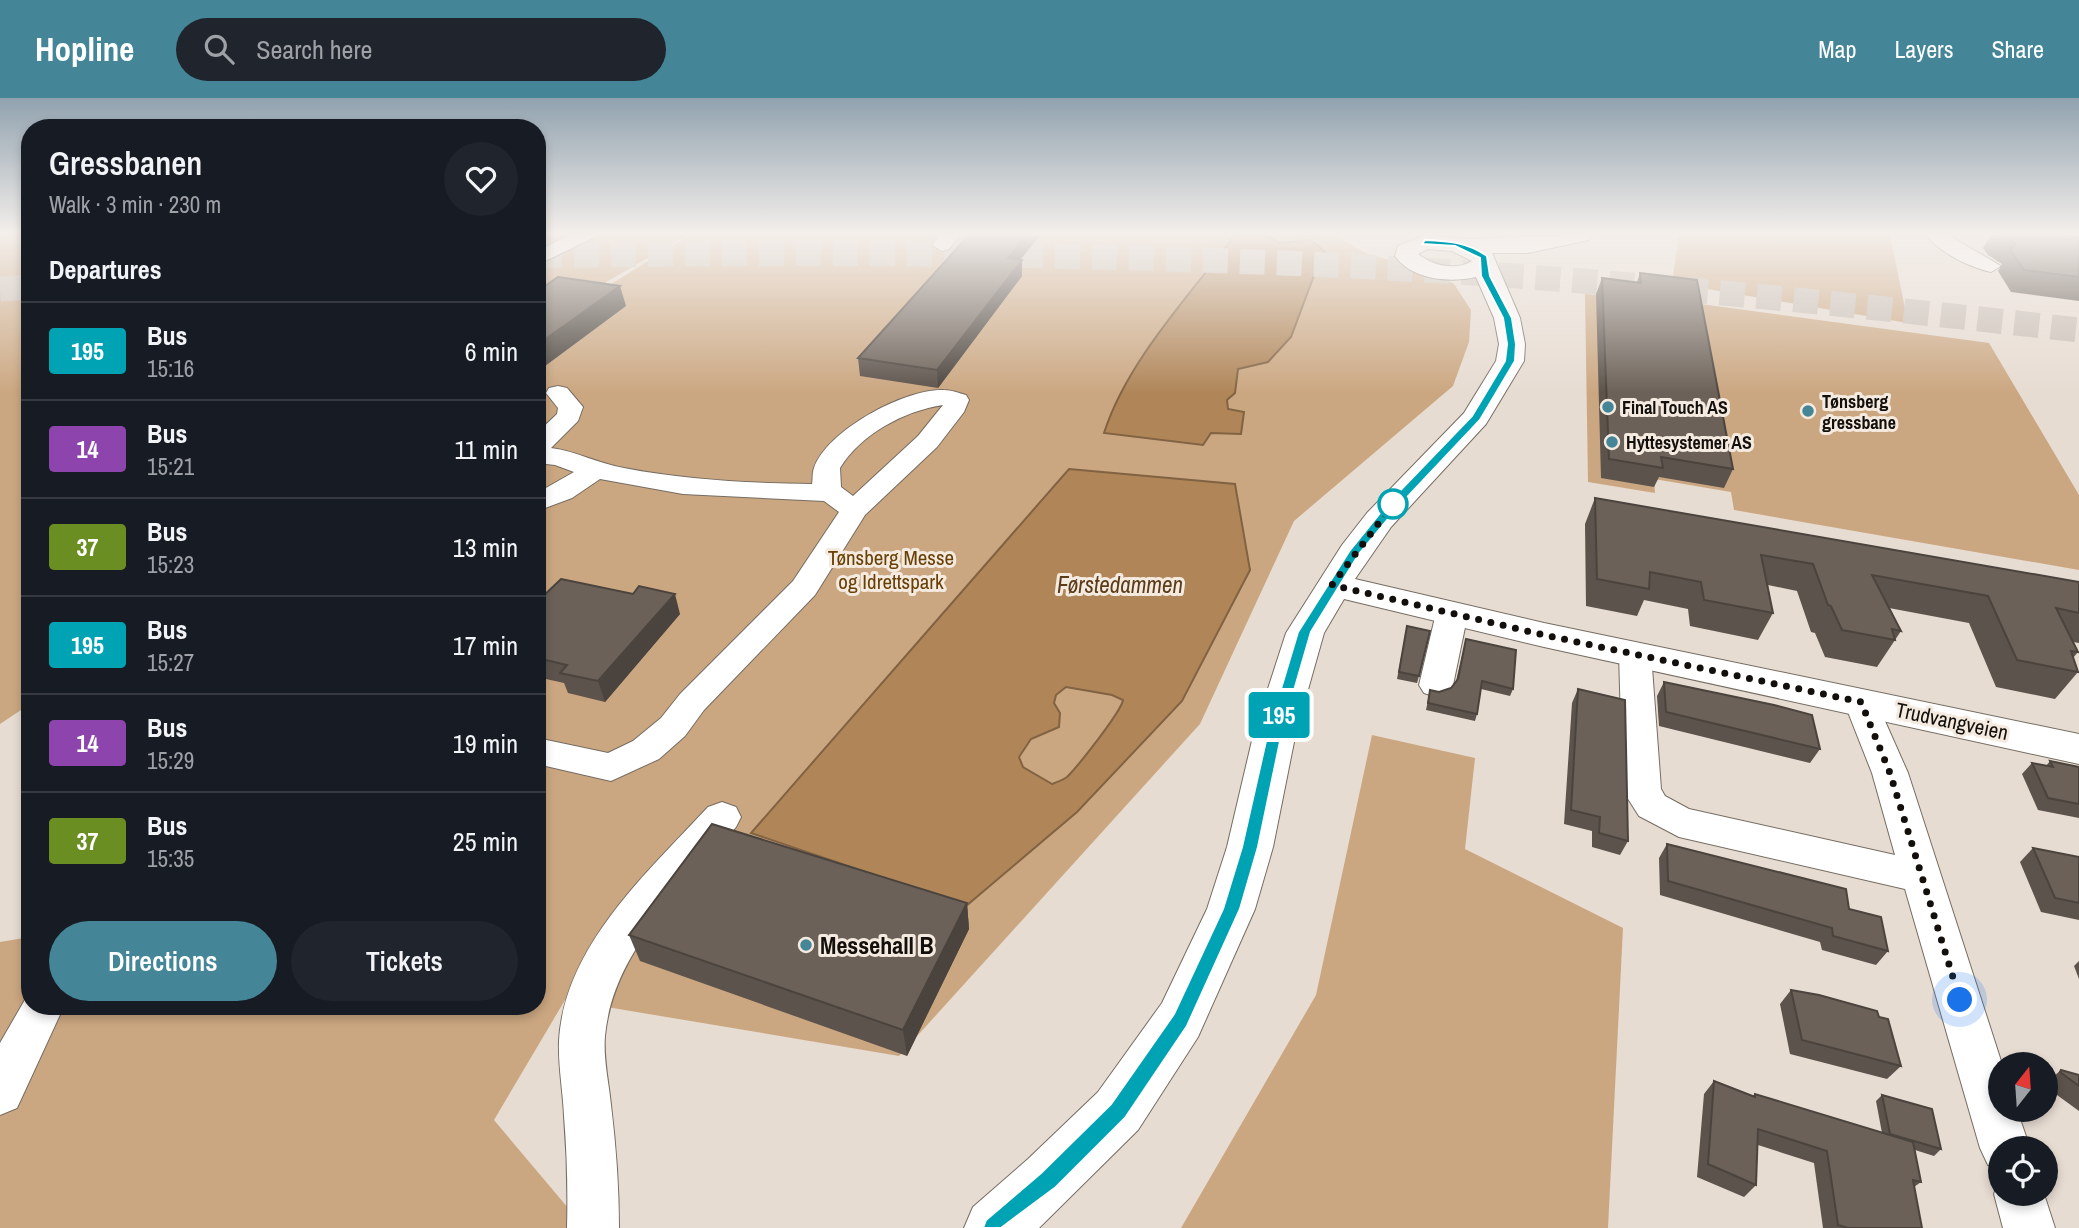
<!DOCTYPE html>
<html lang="en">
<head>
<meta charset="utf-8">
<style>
	:root { --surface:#171b24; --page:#20242c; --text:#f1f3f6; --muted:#9ea1a6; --line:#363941; --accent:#448697 }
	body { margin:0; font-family:"Archivo Narrow",sans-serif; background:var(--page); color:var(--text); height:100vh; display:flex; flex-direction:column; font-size:26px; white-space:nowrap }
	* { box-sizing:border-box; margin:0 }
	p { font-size:23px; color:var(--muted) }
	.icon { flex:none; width:38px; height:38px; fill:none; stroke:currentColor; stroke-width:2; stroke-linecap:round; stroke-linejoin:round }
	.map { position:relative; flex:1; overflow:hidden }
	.drawer { position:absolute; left:21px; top:21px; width:525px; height:896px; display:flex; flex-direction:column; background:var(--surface); border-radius:28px; box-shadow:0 4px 10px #0003 }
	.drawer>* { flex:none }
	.badge { padding:0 14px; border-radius:5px; font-size:24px; line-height:46px }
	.needle { width:46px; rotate:17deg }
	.buttons { position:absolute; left:1988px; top:954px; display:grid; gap:14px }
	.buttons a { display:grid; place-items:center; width:70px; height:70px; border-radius:50%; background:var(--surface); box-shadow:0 4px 10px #0003; font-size:35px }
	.you { position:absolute; width:35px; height:35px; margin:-18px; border:5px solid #fff; border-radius:50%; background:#1a73e8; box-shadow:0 0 0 10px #1a73e833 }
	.map>.badge { position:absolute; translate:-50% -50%; box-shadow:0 0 0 4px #fff }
	h2 { padding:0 28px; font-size:26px; line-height:63px }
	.round { display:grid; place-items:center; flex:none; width:74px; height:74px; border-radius:37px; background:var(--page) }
	.overview { display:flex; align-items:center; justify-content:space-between; height:119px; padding:0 28px }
	h1 { font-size:33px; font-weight:600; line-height:52px }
	.button { display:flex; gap:14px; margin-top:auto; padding:14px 28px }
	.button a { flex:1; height:80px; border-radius:42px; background:var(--accent); color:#fff; font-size:28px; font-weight:600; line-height:80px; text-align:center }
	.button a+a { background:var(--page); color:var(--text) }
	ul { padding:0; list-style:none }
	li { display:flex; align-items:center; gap:21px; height:98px; padding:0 28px; border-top:2px solid var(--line) }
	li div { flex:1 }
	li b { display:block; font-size:26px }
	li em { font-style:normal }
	li .badge { min-width:77px; font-weight:700; text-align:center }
	header { display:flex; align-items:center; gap:42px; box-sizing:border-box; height:98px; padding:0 35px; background:var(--accent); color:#fff }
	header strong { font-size:33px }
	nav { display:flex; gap:38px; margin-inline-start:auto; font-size:24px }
	.search { width:490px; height:63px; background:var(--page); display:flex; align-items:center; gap:18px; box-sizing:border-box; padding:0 24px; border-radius:38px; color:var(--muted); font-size:26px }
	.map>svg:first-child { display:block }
</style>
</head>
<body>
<header>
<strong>Hopline</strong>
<div class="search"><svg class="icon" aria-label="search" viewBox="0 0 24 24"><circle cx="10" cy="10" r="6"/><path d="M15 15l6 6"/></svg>Search here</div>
<nav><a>Map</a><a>Layers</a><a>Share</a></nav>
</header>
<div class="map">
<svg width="2079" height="1130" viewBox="0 0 2079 1130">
	<rect width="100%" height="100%" fill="#e7dcd2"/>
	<g fill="#cba781">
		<path d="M0 137H30V606L0 626Z"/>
		<path d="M537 137H687L591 193 537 195Z"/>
		<path d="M690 137H1336L1367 156 1420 170 1454 186 1471 212 1469 244 1453 288 1294 423 1200 626 899 958 565 902 494 1022 574 1117 575 1130H0V844L30 839V908H537V197L595 196Z"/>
		<path d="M1679 137H1890L1908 225 1672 185Z"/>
		<path d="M1585 196 1693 205 1989 245 2079 397V472L1734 412 1731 394 1654 381 1655 395 1588 384Z"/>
		<path d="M1372 637 1475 660 1465 751 1623 830 1608 1130H1181L1316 897Z"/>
	</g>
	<g fill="#b08659" stroke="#816242" stroke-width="2" fill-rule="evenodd">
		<path d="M1235 137H1265L1280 145 1311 142 1330 158 1315 175 1291 239 1268 264 1238 271 1235 295 1227 302 1228 311 1244 314 1241 336 1211 335 1203 347 1104 335C1127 263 1190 197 1235 137Z"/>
		<path d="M1069 371 1235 386 1250 472 1182 603 1077 714 966 808 751 735ZM1066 589 1112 597 1123 602C1121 614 1078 668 1067 679 1063 682 1057 684 1052 686L1023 669 1019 659 1031 641 1059 629 1060 615 1054 605 1056 597Z"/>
	</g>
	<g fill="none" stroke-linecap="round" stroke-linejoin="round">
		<g stroke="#c7bdb4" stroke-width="25" stroke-dasharray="25 12" stroke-linecap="butt">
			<path d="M537 158C793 153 1049 155 1305 166 1564 177 1822 203 2079 232"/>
			<path d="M0 191 30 189"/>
		</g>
		<defs>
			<g id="minor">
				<path d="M570 137H599L537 167V153Z"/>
				<path d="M940 137H960L949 151 942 153 932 147Z"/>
				<path d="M1926 137H1948L2001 168 1991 174C1969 169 1940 155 1926 137Z"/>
				<path d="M558 288 567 290 583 309 578 323 551 350C576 353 599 366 624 370 686 382 749 385 812 386 813 382 812 375 814 370 827 332 906 290 944 292 951 292 959 295 966 297L969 302 964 314 937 349 865 417 815 497 704 612 685 638 659 661 611 683 537 666V640L608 655 633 643 661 620 680 596 793 483 839 414 824 403 683 396 600 381 572 400 537 413V395L574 374 555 367 537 365V335L557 316 558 310 546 295 549 290ZM943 307 918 338 853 398 841 389 840 370C861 336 904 313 943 307Z"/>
				<path d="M1452 505 1463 508 1468 515 1453 587 1448 595 1436 599 1424 595 1419 587 1436 515 1441 508Z"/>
				<path d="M1635 545 1647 548 1651 556 1661 691 1665 698 1689 711 1895 757 1872 675 1844 604 1849 596 1861 592 1873 596 1908 675 2002 966 2000 1012H2017L2030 1050H2000V1072L1988 1067 1980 1050 1905 791 1679 739 1639 718 1623 693 1619 556 1623 548Z"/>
				<path d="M722 704 736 709 741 719 736 729C683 791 613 853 605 938 603 961 609 985 611 1007 616 1048 619 1089 619 1130H567C568 1093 567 1055 564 1018 563 993 558 968 559 943 564 848 649 773 708 709Z"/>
				<path d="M30 893V908H64L17 1010 0 1017V945Z"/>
				<path d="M2000 1080V1096H2044L2055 1130H2003L1994 1096Z"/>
			</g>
			<path id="major" d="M1425 137 1464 141 1592 137 1589 142 1528 155H1492L1520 220 1525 246 1524 263 1486 326 1391 429 1355 481 1544 525 2079 636V666L1544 549 1344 501 1324 535 1296 634 1273 749 1255 811 1198 939 1138 1032 1039 1130H964L973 1109 1028 1061 1098 994 1162 905 1207 811 1227 749 1254 634 1286 535 1342 447 1367 415 1464 315 1496 263 1499 246 1494 220 1476 179C1450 185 1412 182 1395 158L1398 148ZM1428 151 1452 153 1472 163C1456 173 1433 168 1418 156Z"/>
		</defs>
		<use href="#minor" stroke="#756c62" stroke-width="2"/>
		<use href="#major" stroke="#756c62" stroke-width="2"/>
		<use href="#minor" fill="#fff" fill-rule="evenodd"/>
		<use href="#major" fill="#fff" fill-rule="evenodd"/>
	</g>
	<g fill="#5c534c">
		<path d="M969 137H1040L1020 162 1022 178 938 290 860 278 858 260Z"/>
		<path d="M1991 137H2058L2079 139V203L2011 194 1998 173 2002 166 1988 157 1983 150Z"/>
		<path d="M1640 175 1733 371 1724 390 1659 379 1654 389 1601 380 1596 196 1602 180 1637 184Z"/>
		<path d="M1595 400 2079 484V545L2073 544 2078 554 2073 560 2078 574 2055 601 1996 589 1969 525 1889 510 1901 533 1877 569 1825 559 1815 535 1811 534 1797 493 1768 487 1773 515 1758 542 1690 528 1688 511 1644 502 1637 518 1586 508 1585 426Z"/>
		<path d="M537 504 680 516 605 604 568 595 564 585 537 579Z"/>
		<path d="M1407 528 1419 578 1417 585 1397 581Z"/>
		<path d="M1466 541 1513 591 1510 598 1481 591 1477 616 1475 623 1426 612 1430 592 1439 594 1451 590 1456 583Z"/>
		<path d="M1664 584 1820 651 1810 665 1659 628 1657 598Z"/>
		<path d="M1578 591 1628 743 1620 757 1592 749V733L1564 726 1572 605Z"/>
		<path d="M2050 663 2079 669V720L2038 712 2022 676 2032 665 2046 668Z"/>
		<path d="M1667 746 1849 811 1888 853 1876 867 1822 852 1820 844 1660 797 1659 760Z"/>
		<path d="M2033 750 2079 759V822L2041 814 2020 764Z"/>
		<path d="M967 805 969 831 907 958 640 863 629 837Z"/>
		<path d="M2079 863V881L2074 868Z"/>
		<path d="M1791 892 1879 919 1901 968 1887 981 1790 956 1780 906Z"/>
		<path d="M2061 972 2079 977V1013L2046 989V985Z"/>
		<path d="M1714 983 1752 998 1755 996 1882 1035 1876 1003 1882 997 1941 1051 1934 1058 1915 1052 1921 1084 1914 1089 1922 1130H1823L1814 1065 1758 1047 1756 1087 1744 1099 1697 1079 1704 996Z"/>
	</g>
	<g fill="#4b443e">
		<path d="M1027 137H1040L1008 177V160Z"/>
		<path d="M1022 162V178L938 290 937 272Z"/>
		<path d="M620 188 626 208 537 274V247Z"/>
		<path d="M675 496 680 516 605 604 598 583Z"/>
		<path d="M967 805 969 831 907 958 903 932Z"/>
	</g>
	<g fill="#6b6158" stroke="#4b443e" stroke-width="2">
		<path d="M969 137H1027L1008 160 1022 162 937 272 858 260Z"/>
		<path d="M2000 137H2058L2079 139V179L2024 172 2010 152 2016 146Z"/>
		<path d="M1640 175 1697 182 1733 371 1661 359 1663 370 1609 361 1602 180 1641 185Z"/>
		<path d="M558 179 620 188 537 247V192H539Z"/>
		<path d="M1595 400 2079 484V515L2056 510 2078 554 2071 553 2078 574 2017 562 1988 498 1872 477 1901 533 1892 531 1895 542 1842 532 1831 508 1828 507 1813 466 1761 457 1773 515 1704 502 1701 484 1650 474 1649 491 1597 481Z"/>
		<path d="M561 481 633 496 639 488 675 496 598 583 560 575 567 567 537 560V504Z"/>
		<path d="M1407 528 1430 533 1419 578 1399 574Z"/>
		<path d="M1466 541 1516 552 1513 591 1482 583 1477 616 1428 605 1430 592 1439 594 1451 590 1458 581Z"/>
		<path d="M1664 584 1774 607 1812 617 1820 651 1666 614Z"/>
		<path d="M1578 591 1625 602 1628 743 1599 735 1600 719 1571 712Z"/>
		<path d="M2050 663 2079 669V706L2048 700 2032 665 2053 669Z"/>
		<path d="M712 726 967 805 903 932 629 837Z"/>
		<path d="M1667 746 1846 791 1849 811 1881 819 1888 853 1833 838 1832 830 1668 783Z"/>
		<path d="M2033 750 2079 759V805L2055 800Z"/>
		<path d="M1791 892 1819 897 1877 913 1879 919 1888 921 1901 968 1802 942Z"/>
		<path d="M2061 972 2079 977V988L2060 974Z"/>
		<path d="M1714 983 1755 999V996L1913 1044 1921 1084 1913 1082 1922 1130H1848L1838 1127 1827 1053 1758 1031 1756 1087 1708 1066Z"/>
		<path d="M1882 997 1932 1011 1941 1051 1890 1036Z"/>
	</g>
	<linearGradient id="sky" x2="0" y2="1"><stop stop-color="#91a2af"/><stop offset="0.46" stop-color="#f4efeb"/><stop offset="1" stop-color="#f4efeb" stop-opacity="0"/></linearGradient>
	<rect width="2079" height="295" fill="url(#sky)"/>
	<path fill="#00a3b4" stroke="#fff" stroke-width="2" d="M1425 142C1448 143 1467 144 1487 158L1490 178 1512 220 1516 246 1515 263 1480 322 1398 409 1359 456 1311 534 1282 634 1258 749 1240 811 1187 928 1125 1020 1056 1089 1001 1130H983L986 1122 1041 1075 1111 1006 1174 916 1223 811 1242 749 1268 634 1298 534 1350 452 1389 404 1472 318 1505 263 1507 246 1503 220 1481 178 1480 160 1455 148 1422 146Z"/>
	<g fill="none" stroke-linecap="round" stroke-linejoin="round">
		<path stroke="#130f0c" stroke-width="7" stroke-dasharray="0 12.6" d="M1393 406 1332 487 1544 537 1861 604 1890 675 1960 902"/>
	</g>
	<g fill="#448697" stroke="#f4eadf" stroke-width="2.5">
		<circle cx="1608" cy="309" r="7"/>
		<circle cx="1808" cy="313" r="7"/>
		<circle cx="1612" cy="344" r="7"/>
		<circle cx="806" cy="847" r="7"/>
	</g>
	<circle fill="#fff" stroke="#00a3b4" stroke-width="3.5" cx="1393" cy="406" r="14"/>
	<g text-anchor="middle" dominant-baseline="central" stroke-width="6" stroke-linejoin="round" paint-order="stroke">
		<g font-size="18" font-weight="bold" fill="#130f0c" stroke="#f4eadf" text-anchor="start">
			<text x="1822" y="303">Tønsberg<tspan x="1822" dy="21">gressbane</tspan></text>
			<text x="1622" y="309">Final Touch AS</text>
			<text x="1626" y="344">Hyttesystemer AS</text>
		</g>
		<g font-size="21" fill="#683f04" stroke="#f4eadf">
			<text x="891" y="459">Tønsberg Messe<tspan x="891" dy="24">og Idrettspark</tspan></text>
		</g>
		<g font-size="21" fill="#130f0c" stroke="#f4eadf">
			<text transform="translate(1952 623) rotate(12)">Trudvangveien</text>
		</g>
		<g font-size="23" font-style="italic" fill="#5b3c19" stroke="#f4eadf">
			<text x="1120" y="486">Førstedammen</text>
		</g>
		<g font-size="24" font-weight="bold" fill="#130f0c" stroke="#f4eadf" text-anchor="start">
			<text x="820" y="847">Messehall B</text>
		</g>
	</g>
</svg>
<div class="buttons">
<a><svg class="needle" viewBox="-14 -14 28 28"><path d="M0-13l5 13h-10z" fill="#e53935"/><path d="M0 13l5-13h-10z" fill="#9ea1a6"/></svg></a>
<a><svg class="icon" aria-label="locate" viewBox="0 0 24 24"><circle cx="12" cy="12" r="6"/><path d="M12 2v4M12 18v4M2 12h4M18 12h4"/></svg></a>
</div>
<div class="you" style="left:1960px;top:902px"></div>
<b class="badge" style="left:1279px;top:617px;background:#00a3b4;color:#fff">195</b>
<section class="drawer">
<div class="overview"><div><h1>Gressbanen</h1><p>Walk · 3 min · 230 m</p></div><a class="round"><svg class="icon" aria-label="heart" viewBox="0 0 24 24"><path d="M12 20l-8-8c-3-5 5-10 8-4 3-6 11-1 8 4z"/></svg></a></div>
<h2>Departures</h2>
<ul>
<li><span class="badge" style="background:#00a3b4;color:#fff">195</span><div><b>Bus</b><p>15:16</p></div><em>6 min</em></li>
<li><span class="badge" style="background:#8e44ad;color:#fff">14</span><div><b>Bus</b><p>15:21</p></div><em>11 min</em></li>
<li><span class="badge" style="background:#6b8e23;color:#fff">37</span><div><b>Bus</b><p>15:23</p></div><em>13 min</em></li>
<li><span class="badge" style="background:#00a3b4;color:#fff">195</span><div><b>Bus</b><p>15:27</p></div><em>17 min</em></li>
<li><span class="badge" style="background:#8e44ad;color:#fff">14</span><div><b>Bus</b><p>15:29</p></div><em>19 min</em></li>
<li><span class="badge" style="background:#6b8e23;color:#fff">37</span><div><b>Bus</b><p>15:35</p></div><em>25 min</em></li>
</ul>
<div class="button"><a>Directions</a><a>Tickets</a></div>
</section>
</div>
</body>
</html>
